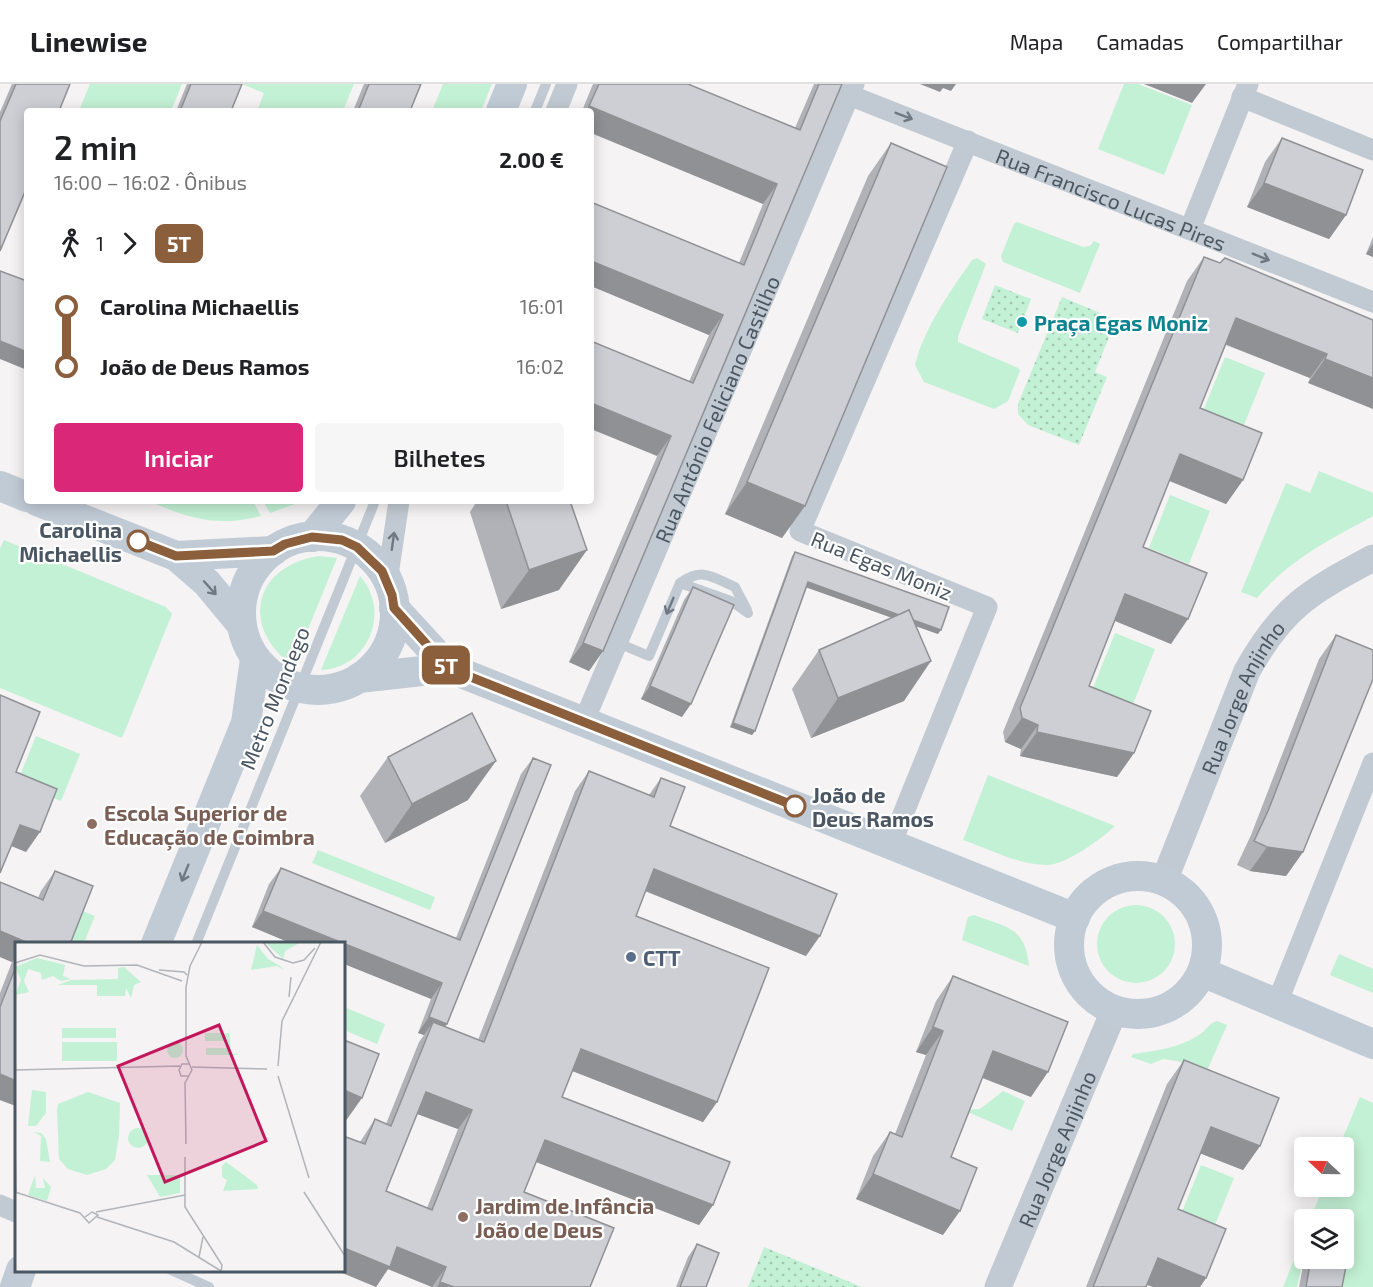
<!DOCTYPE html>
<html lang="pt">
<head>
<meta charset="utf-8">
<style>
	:root { --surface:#fff; --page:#f6f6f6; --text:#202124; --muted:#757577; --line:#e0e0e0; --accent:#db2777 }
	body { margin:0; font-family:"Exo 2",sans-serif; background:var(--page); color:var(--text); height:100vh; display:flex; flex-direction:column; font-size:22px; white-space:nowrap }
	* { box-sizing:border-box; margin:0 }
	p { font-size:20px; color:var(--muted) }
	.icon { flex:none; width:33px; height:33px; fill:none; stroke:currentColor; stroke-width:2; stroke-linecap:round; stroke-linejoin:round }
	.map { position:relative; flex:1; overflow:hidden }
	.panel { position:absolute; left:24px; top:24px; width:570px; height:396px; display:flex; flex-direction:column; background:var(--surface); border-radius:6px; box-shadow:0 3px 15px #0003 }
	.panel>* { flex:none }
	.badge { padding:0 12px; border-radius:9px; font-size:21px; line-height:39px }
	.needle { width:39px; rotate:292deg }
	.controls { position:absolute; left:1294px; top:1053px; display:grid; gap:12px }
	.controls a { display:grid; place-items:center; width:60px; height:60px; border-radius:6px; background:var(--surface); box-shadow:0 3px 15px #0003; font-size:30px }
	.map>.badge { position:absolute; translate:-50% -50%; box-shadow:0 0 0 3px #fff }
	.legs { display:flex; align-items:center; gap:9px; height:66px; padding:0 30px; font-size:20px }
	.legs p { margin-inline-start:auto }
	.overview { display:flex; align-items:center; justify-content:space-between; height:102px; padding:0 30px }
	h1 { font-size:33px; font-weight:600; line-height:45px }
	.cta { display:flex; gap:12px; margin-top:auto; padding:12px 30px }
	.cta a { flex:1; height:69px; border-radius:6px; background:var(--accent); color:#fff; font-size:24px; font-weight:600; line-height:69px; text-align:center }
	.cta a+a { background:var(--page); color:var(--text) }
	ul { padding:0 30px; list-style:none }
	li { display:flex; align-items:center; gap:21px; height:60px; font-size:22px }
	li i { display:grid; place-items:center; width:9px; height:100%; margin:0 8px; background:currentColor }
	li i::after { content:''; width:15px; height:15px; margin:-8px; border:4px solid; border-radius:50%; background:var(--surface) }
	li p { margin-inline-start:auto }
	li:first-child i { background:linear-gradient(#0000 50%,currentColor 0) }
	li:last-child i { background:linear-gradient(currentColor 50%,#0000 0) }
	header { display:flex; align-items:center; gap:36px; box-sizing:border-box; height:84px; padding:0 30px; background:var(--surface); border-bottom:2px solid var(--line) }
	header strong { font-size:28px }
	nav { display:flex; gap:33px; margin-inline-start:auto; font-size:21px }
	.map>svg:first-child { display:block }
</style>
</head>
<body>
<header>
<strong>Linewise</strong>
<nav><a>Mapa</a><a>Camadas</a><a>Compartilhar</a></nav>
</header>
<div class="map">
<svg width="1373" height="1203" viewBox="0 0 1373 1203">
	<defs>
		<pattern id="park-dots" width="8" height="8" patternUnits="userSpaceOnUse" patternTransform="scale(1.5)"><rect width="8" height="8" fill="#c3f1d5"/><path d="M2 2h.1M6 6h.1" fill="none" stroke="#a0c6b0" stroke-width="1.8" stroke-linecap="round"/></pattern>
	</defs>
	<rect width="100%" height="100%" fill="#f5f3f3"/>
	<g fill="#c3f1d5">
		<path d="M90 0H182L171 27H79Z"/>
		<path d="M242 0H354L343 27H257L264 9Z"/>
		<path d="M443 0H492L481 27H432Z"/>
		<path d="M1124 0H1138L1192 21 1164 91 1098 65Z"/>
		<path d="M1017 138 1083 163 1090 162 1094 157 1100 160 1080 209 1003 178 1001 172 1014 140Z"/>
		<path d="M977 174 986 180 958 252V258L1018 284 1020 287 1008 317 994 325 924 298 915 281C925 242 950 208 972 176Z"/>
		<path d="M1225 273 1265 289 1235 363 1195 347Z"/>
		<path d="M1319 387 1373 409V432C1329 456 1290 475 1257 514L1241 508 1286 399 1310 409Z"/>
		<path d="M1170 411 1210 427 1189 480 1149 464Z"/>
		<path d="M149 417 202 419 253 417 261 432C216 443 190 435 149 417Z"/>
		<path d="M263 417H303L270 429Z"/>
		<path d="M4 456 166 523 172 530 122 654 0 604V465Z"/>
		<path d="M318 472 337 474 293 582C240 543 253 483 318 472Z"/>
		<path d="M360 492C391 527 369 584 321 586Z"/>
		<path d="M1115 549 1155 565 1125 640 1085 624Z"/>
		<path d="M36 652 80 670 61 717 17 699Z"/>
		<path d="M988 691 1115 742C1101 755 1066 781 1047 781 1019 781 989 765 963 756Z"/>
		<path d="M318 766 435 813 430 826 312 779Z"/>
		<circle cx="1136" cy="860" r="39"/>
		<path d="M80 826 95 832 84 859 67 860Z"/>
		<path d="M974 831C1007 844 1025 842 1029 882L962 856 968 833Z"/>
		<path d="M1339 870 1373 885V909L1330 891Z"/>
		<path d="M344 923 385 940 377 960 344 946Z"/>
		<path d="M1217 937 1227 941 1206 989 1177 977 1163 975 1151 980 1131 973 1133 970C1156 967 1179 964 1199 951 1206 947 1209 939 1217 937Z"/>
		<path d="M1003 1007 1025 1017 1012 1047 963 1026 980 1025Z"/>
		<path d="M1360 1013 1373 1019V1203H1339L1347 1163 1344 1162V1136H1310L1323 1103 1344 1102V1064L1339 1063Z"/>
		<path d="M1201 1081 1234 1094 1206 1163 1173 1150Z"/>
		<path d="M1305 1148V1174L1321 1175V1178L1303 1175 1297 1203H1283Z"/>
	</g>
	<g fill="url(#park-dots)">
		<path d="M995 201 1031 215 1018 249 982 235Z"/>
		<path d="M1062 213 1112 234 1115 238 1095 288 1107 293 1079 361 1028 341 1018 330V320Z"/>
		<path d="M764 1163 862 1203H748Z"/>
	</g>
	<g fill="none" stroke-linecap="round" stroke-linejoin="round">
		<g stroke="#c1cad2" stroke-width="10">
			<path d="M535 27 546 0"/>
			<path d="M680 499C703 483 712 493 735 503L747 526"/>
			<path d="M618 559 649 572 680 499 731 517 748 529"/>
			<path d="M196 860 375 417"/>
			<path d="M171 1186 209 1203"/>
		</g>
		<g stroke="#c1cad2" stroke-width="21">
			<path id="s1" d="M849 11 1373 218"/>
			<path d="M1242 13 1373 66"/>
			<path d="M556 27 567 0"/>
			<path d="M1190 145 1248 0"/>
			<path d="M387 498 399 417"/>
			<path id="s2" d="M584 637 854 0"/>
			<path d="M891 760 987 523 800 447 968 57"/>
			<path d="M1277 919 1373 679"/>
			<path d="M0 1121 16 1128"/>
		</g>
		<g stroke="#c1cad2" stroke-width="27">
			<path id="s3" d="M1164 797 1247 587C1283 522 1310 508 1373 474"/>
			<path id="s4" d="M998 1203 1114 927"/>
		</g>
		<g stroke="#c1cbd6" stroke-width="30">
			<path d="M501 27 512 0"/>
			<path d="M0 402 27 413"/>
			<path d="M37 417 176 472 207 499 241 540"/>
			<circle cx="318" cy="529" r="77"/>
			<path d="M312 453 341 417"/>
			<path d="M176 472 273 467"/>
			<path d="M394 524 449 584 1075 834"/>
			<path d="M359 594 449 584"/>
			<circle cx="1138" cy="861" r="69"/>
			<path d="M156 860 246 639 255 575"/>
			<path d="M1202 888 1373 960"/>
			<path d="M15 1203 21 1186"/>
		</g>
	</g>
	<g fill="#b0b2b7" fill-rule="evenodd">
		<path d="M12 0H70L0 167V28Z"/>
		<path d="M187 0H242L231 27H176Z"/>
		<path d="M364 0H421L410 27H353Z"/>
		<path d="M593 0H688L795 44 814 0H842L603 567 589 587 569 578 709 251 591 202V118L739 179 763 120 591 27H582Z"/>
		<path d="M1282 54 1346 131 1329 155 1247 123 1265 78Z"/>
		<path d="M891 59 782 454 725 430 868 92Z"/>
		<path d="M1373 153V173L1366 170Z"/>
		<path d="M1204 173 1373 236 1308 299 1310 294 1226 261 1200 324 1243 396 1226 420 1169 397 1143 463 1171 560 1115 537 1089 602 1134 669 1117 693 1020 672 1021 665 1005 658 1003 648 1187 197Z"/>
		<path d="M477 417H570L559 506 501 525 470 428Z"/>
		<path d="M795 468 938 550 916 542 904 617 811 654 792 605 819 566 892 534 807 503 755 647 752 651 730 643 792 472Z"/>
		<path d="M693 503 682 633 641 615 684 516Z"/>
		<path d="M1336 551 1303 768 1286 792 1250 787 1237 781 1251 751 1319 575Z"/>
		<path d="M388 673 468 716 385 759 360 712Z"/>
		<path d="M533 674 445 943 478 956 575 707 589 687 649 711 661 694 670 742 806 872 646 807 636 832 717 1018 703 1038 573 987 562 1013 713 1121 699 1141 536 1078 524 1108 590 1203H432L388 1185 376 1203 344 1186V1056L346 1053 360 1058 375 1035 386 1040 419 958 424 951 418 949 431 915 344 860H293L252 843 269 800 281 784 456 854 521 690ZM417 1030 458 1045 427 1124 386 1107Z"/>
		<path d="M55 787 93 802 70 860H16V1022L0 1016V909L12 878 0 873V798L38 814 41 807Z"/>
		<path d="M953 892 1031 1013 982 994 951 1073 943 1151 856 1115 873 1072 890 1048 895 1050 926 971 916 968 936 917Z"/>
		<path d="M1184 976 1260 1062 1243 1086 1200 1069 1178 1125 1206 1194 1200 1203H1153L1147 1201 1146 1203H1086L1167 1000Z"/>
		<path d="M697 1160 706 1203H676L688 1173Z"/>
		<path d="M1306 1174H1344L1342 1203H1299L1304 1177Z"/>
	</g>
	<g fill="#909195">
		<path d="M920 0H956L951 7 943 4 940 8Z"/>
		<path d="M1144 0H1206L1192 19Z"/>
		<path d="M589 22 777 100 763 120 591 49V27H586Z"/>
		<path d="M1264 99 1346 131 1329 155 1247 123Z"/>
		<path d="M1373 160V173L1366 170Z"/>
		<path d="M591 177 723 231 709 251 591 202Z"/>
		<path d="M1236 234 1327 270 1310 294 1220 258Z"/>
		<path d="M0 257 27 268V286L0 275Z"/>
		<path d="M1325 275 1373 294V325L1308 299Z"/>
		<path d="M591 319 671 352 657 372 591 345Z"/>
		<path d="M1180 370 1243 396 1226 420 1163 394Z"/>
		<path d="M747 398 805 422 782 454 725 430Z"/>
		<path d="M587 466 559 506 501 525 529 486Z"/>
		<path d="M808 498 941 546 938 550 805 503Z"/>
		<path d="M1125 510 1188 535 1171 560 1108 534Z"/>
		<path d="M583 559 603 567 589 587 569 578Z"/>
		<path d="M931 577 904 617 811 654 838 614Z"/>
		<path d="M650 602 691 620 682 633 641 615Z"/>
		<path d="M1022 634 1038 641 1021 665 1005 658Z"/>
		<path d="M733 639 755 647 752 651 730 643Z"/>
		<path d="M1037 648 1134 669 1117 693 1020 672Z"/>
		<path d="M496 677 468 716 385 759 412 720Z"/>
		<path d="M20 741 40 748 26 768 6 760Z"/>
		<path d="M1267 763 1303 768 1286 792 1250 787Z"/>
		<path d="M654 785 820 852 806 872 640 805Z"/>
		<path d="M263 827 442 899 431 915 344 880V860H293L252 843Z"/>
		<path d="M0 847 26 858 25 860H16V872L12 878 0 873Z"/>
		<path d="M429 933 447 940 435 956 433 938 424 951 418 949Z"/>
		<path d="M933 943 943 947 926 971 916 968Z"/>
		<path d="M581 965 717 1018 703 1038 567 985Z"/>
		<path d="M993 967 1048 988 1031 1013 976 991Z"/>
		<path d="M0 990 16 997V1022L0 1016Z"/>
		<path d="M344 1006 362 1014 345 1038 344 1037Z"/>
		<path d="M426 1008 472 1026 458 1045 412 1028Z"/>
		<path d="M1211 1043 1260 1062 1243 1086 1194 1067Z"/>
		<path d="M545 1056 713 1121 699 1141 531 1076Z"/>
		<path d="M873 1090 960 1127 943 1151 856 1115Z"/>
		<path d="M397 1163 446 1183 432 1203 388 1185 376 1203 335 1186H344V1164Z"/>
		<path d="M1158 1174 1206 1194 1200 1203H1153L1141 1198Z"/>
		<path d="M440 1198 454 1203H437Z"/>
	</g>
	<g fill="#cdcfd5" stroke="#909195" stroke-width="1.5" fill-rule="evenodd">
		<path d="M16 0H70L59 27H27V103L0 167V37Z"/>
		<path d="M191 0H242L231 27H180Z"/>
		<path d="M369 0H421L410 27H358Z"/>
		<path d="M599 0H688L800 46 819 0H842L603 567 583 559 671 352 591 319V257L693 299 723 231 591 177V118L744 181 777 100 589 22Z"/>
		<path d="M1282 54 1363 86 1346 131 1264 99Z"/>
		<path d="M891 59 947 83 805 422 747 398Z"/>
		<path d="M1204 173 1220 179 1225 174 1373 236V294L1325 275 1327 270 1236 234 1200 324 1262 349 1243 396 1180 370 1143 463 1207 489 1188 535 1125 510 1089 602 1151 627 1134 669 1037 648 1038 641 1022 634 1020 624Z"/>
		<path d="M0 187 27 197V268L0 257Z"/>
		<path d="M506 417H570L587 466 529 486Z"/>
		<path d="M795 468 949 523 941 546 913 536 909 526 899 531 808 498 755 647 733 639Z"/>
		<path d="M693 503 734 521 691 620 650 602Z"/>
		<path d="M909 526 931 577 838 614 819 566Z"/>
		<path d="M1336 551 1373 566V595L1303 768 1267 763 1254 757 1268 727Z"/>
		<path d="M0 611 40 628 16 688 57 705 40 748 20 741 0 789Z"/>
		<path d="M472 629 496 677 412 720 388 673Z"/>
		<path d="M533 674 551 681 447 940 429 933 442 899 263 827 281 784 460 856Z"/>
		<path d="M589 687 654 713 661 694 685 703 670 742 837 810 820 852 654 785 636 832 769 884 717 1018 581 965 562 1013 730 1078 713 1121 545 1056 524 1108 614 1144 590 1203H454L440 1198 446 1183 397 1163 390 1183 344 1164V1059L346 1053 365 1060 375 1035 391 1042 433 938 484 958ZM426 1008 472 1026 432 1126 386 1107Z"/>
		<path d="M55 787 93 802 70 860H26V858L0 847V798L43 816Z"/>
		<path d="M16 882V997L0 990V923Z"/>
		<path d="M953 892 1068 938 1048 988 993 967 951 1073 977 1084 960 1127 873 1090 890 1048 902 1053 943 947 933 943Z"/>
		<path d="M344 956 379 970 362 1014 344 1006Z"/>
		<path d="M1184 976 1279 1014 1260 1062 1211 1043 1178 1125 1226 1145 1206 1194 1158 1174 1146 1203H1093Z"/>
		<path d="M1344 1150 1352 1151 1342 1203H1306L1311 1174H1344Z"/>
		<path d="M697 1160 719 1169 706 1203H680Z"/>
	</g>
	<defs><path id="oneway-shaft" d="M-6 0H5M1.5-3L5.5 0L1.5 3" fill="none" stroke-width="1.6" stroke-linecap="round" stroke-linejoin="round" transform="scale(1.5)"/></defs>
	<g stroke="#6e7983">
		<use href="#oneway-shaft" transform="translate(904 32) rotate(21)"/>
		<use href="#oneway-shaft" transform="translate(1261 173) rotate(22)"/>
		<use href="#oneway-shaft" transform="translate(393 457) rotate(-82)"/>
		<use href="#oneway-shaft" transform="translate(670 522) rotate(113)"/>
	</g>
	<g stroke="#6e7984">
		<use href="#oneway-shaft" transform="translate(210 504) rotate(48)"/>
		<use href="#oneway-shaft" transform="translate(185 789) rotate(112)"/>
	</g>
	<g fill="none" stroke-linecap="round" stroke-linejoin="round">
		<defs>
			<path id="line-1" d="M138 457 176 472 273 467 285 460 312 453 342 456 357 463 382 487 392 511 394 524 448 584 795 722"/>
		</defs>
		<use href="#line-1" stroke="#fff" stroke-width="14"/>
		<use href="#line-1" stroke="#8b5e3c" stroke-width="9"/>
	</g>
	<circle fill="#0f9aa8" stroke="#fff" stroke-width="2" cx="1022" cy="238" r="6"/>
	<g fill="#fff" stroke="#8b5e3c" stroke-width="3">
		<circle cx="138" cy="457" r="10"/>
		<circle cx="795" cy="722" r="10"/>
	</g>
	<g fill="#8d6e63" stroke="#fff" stroke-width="2">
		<circle cx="92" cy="740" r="6"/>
		<circle cx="463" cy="1133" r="6"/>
	</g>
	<circle fill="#5c6f8a" stroke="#fff" stroke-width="2" cx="631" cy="873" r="6"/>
	<g text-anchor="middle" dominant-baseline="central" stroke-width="4.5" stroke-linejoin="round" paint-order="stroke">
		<g font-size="21" fill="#4a5661" stroke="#fff">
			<text stroke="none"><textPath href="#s1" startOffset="282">Rua Francisco Lucas Pires</textPath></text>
			<text stroke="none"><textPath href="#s2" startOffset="339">Rua António Feliciano Castilho</textPath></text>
			<text transform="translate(882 481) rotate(22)">Rua Egas Moniz</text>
			<text transform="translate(274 614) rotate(-68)">Metro Mondego</text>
			<text stroke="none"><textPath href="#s3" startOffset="200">Rua Jorge Anjinho</textPath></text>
			<text stroke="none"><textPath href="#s4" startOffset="150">Rua Jorge Anjinho</textPath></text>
		</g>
		<g font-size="21" font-weight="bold" fill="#0d838f" stroke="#fff" text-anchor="start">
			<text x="1034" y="238">Praça Egas Moniz</text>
		</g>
		<g font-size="21" font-weight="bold" fill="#4a5661" stroke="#fff" text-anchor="end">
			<text x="122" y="445">Carolina<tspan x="122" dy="24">Michaellis</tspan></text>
			<text x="812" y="710" text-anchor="start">João de<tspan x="812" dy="24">Deus Ramos</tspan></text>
		</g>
		<g font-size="21" font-weight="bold" fill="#785e54" stroke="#fff" text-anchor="start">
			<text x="104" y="728">Escola Superior de<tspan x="104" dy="24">Educação de Coimbra</tspan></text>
			<text x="475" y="1121">Jardim de Infância<tspan x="475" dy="24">João de Deus</tspan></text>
		</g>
		<g font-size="21" font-weight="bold" fill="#4e5e75" stroke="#fff" text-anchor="start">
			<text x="643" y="873">CTT</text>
		</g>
	</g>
	<g transform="translate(15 858)">
		<rect width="330" height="330" fill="#f5f3f3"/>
		<path d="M250 0H286L270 9 268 17ZM22 16 50 23 48 34 56 37 46 39 38 34 27 38 26 31 13 27 9 39 14 50 0 53 6 38 0 25ZM109 25 126 40 119 43 116 56 111 46 110 54H82V43H43L56 38 103 37V26ZM214 84 216 111 225 113H191V106H212L213 99H190V91H214ZM152 108a8 8 0 1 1 16 0a8 8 0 1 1-16 0ZM47 100H102V119H47ZM73 150 105 161 104 193 100 218 91 227 72 233 53 227 44 217 42 168 43 162ZM19 190 26 191 31 197 35 220 25 219 26 194ZM20 233 21 246H30L28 236 36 245 32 259 13 253ZM132 233H165V251L145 255Z" fill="#c3f1d5"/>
		<path d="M242 3 253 17 265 24 269 28 262 24 236 28ZM47 86H101V96H47ZM17 148 31 150V171L21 184H13ZM113 196a10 10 0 1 1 20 0a10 10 0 1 1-20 0ZM211 220 242 243 243 247 208 249 212 238 207 235V224Z" fill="#c3f1d5"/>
		<path fill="none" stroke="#b1b4b9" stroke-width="1.5" d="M248 0 260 15 278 21 289 18 300 6M0 21 25 13 69 24 122 23 167 39M144 28 169 30 172 33M274 55 276 35M263 124 267 79 306 0M177 125 252 127M0 128 165 124M174 134H166L164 128 167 122H174M263 134 294 236M0 197 1 251M171 202 170 141 177 128 171 114V45L175 24 187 0M170 215V265L207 323 206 330M0 250 65 271 74 281 83 273 77 270 70 275M289 250 330 314M81 270 170 253M82 275 159 300 206 329M184 315 188 295"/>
		<path fill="#c2185b" fill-opacity="0.15" stroke="#c2185b" stroke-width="3" d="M204 83 251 199 150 240 103 124Z"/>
		<rect width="330" height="330" fill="none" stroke="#4a5661" stroke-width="3"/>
	</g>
</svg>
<div class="controls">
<a><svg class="needle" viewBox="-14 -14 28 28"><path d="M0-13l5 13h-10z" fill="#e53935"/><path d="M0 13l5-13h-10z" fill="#757577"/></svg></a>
<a><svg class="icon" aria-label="layers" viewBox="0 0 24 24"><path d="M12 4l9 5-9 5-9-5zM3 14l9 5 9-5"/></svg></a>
</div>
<b class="badge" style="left:446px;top:581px;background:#8b5e3c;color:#fff">5T</b>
<section class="panel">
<div class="overview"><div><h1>2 min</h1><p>16:00 – 16:02 · Ônibus</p></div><b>2.00 €</b></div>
<div class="legs"><svg class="icon" aria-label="walk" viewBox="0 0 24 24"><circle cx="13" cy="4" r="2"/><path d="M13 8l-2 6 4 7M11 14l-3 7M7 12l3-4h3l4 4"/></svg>1<svg class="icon" aria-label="forward" viewBox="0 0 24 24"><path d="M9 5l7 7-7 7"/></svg><b class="badge" style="background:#8b5e3c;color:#fff">5T</b></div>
<ul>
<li><i style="color:#8b5e3c"></i><b>Carolina Michaellis</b><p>16:01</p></li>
<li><i style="color:#8b5e3c"></i><b>João de Deus Ramos</b><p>16:02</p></li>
</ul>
<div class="cta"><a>Iniciar</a><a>Bilhetes</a></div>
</section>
</div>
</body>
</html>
